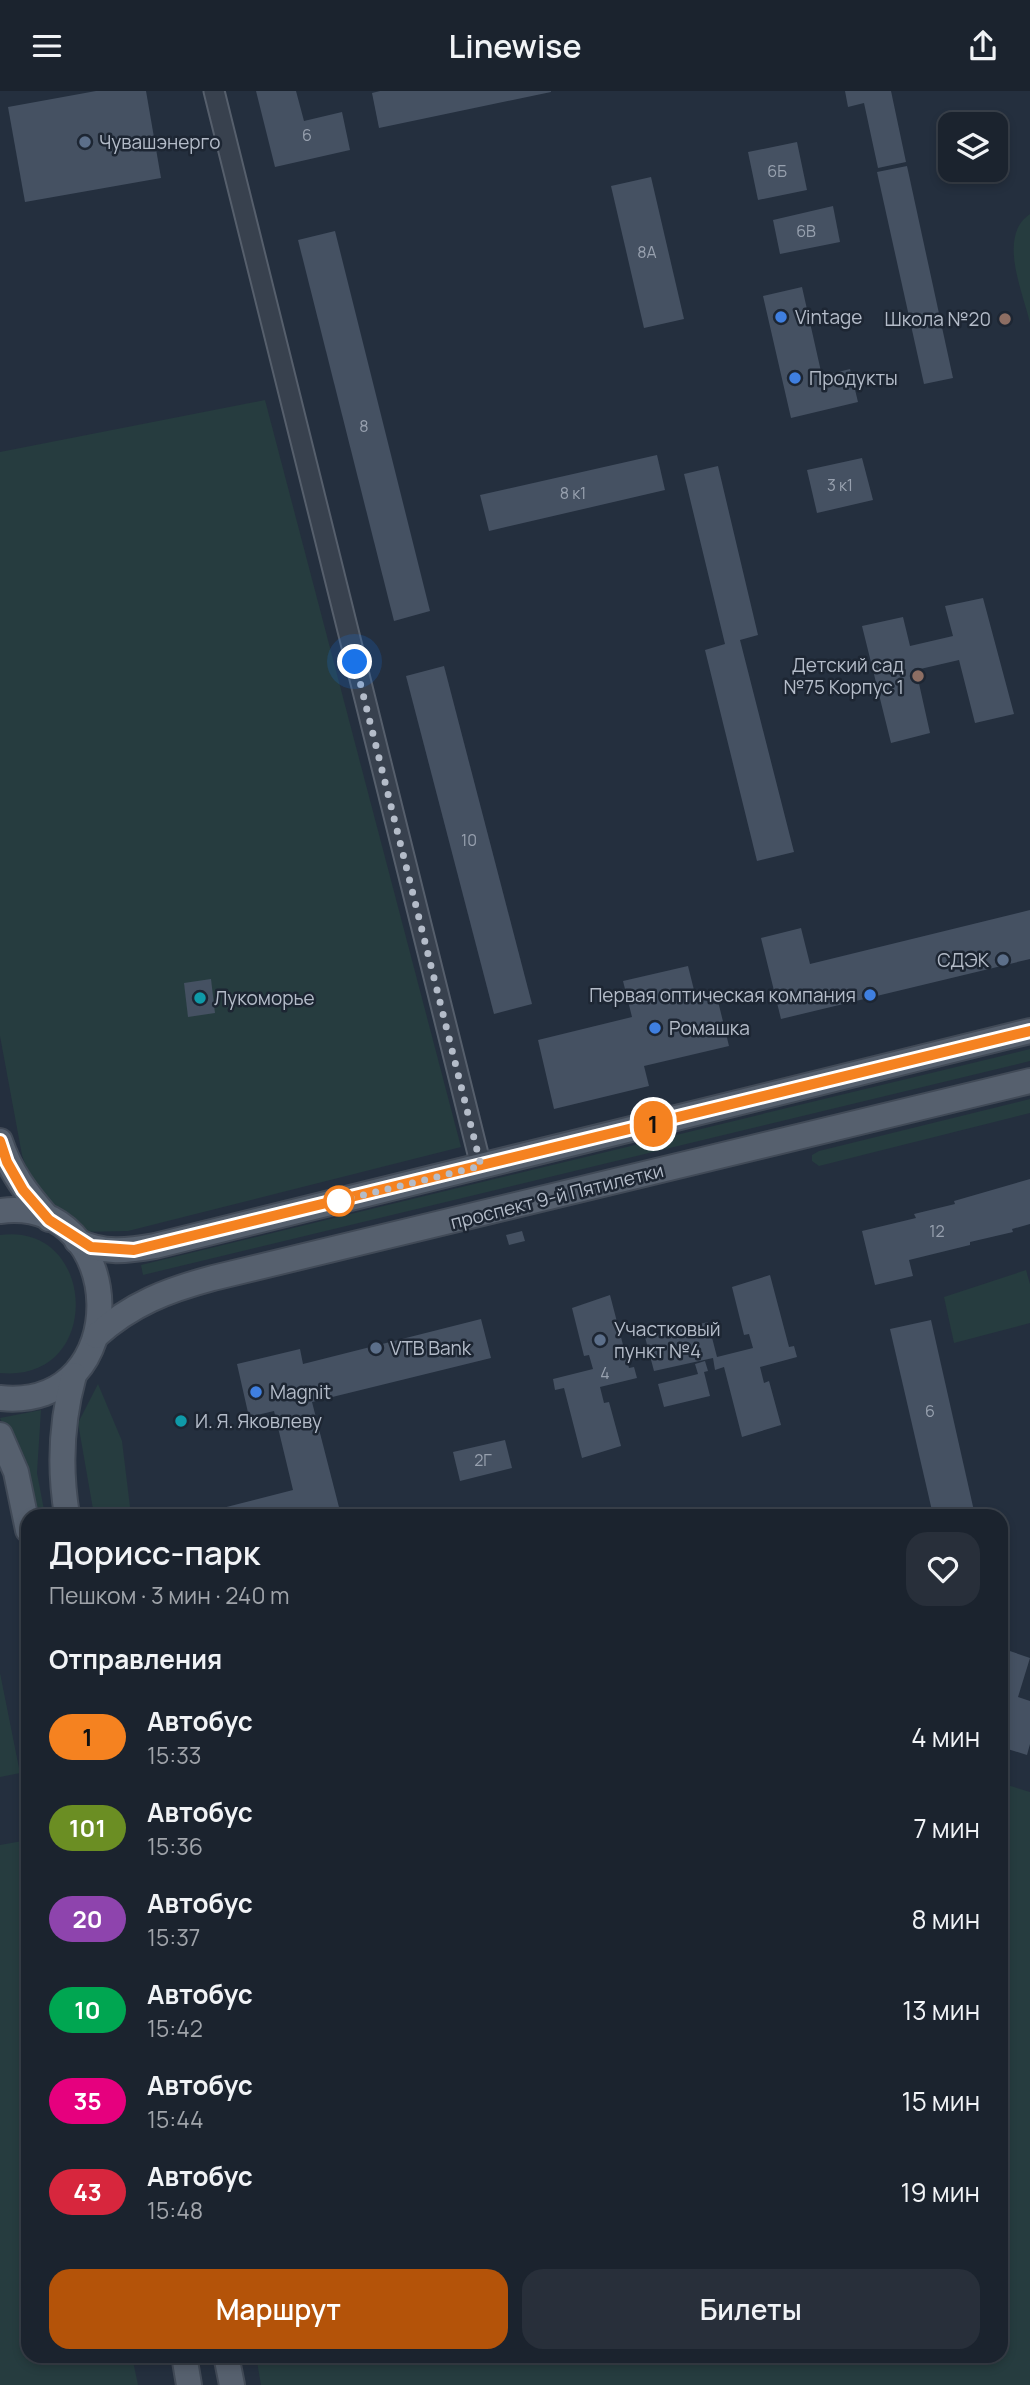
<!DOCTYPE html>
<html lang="ru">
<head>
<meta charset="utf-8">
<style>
	:root { --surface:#1b232e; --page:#282f3a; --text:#f1f3f6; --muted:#a0a4aa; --line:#39404a; --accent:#b45309 }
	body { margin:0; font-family:Manrope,sans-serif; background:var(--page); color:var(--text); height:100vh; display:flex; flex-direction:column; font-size:26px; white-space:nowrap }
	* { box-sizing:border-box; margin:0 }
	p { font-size:23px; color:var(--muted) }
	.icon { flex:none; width:38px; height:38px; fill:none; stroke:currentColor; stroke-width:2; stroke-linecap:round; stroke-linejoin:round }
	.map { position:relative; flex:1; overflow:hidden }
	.panel { position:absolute; left:21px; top:1418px; width:987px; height:854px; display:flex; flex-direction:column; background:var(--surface); border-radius:21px; box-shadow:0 4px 10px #0003,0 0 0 2px var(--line) }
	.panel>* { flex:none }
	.badge { padding:0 14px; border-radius:23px; font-size:24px; line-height:46px }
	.tools { position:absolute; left:938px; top:21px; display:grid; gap:14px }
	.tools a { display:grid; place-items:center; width:70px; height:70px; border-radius:14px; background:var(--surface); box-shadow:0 4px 10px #0003,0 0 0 2px var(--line); font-size:35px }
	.you { position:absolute; width:35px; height:35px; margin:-18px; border:5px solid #fff; border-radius:50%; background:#1a73e8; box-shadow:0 0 0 10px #1a73e833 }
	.map>.badge { position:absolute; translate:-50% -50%; box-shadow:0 0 0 4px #fff }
	h2 { padding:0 28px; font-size:26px; line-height:63px }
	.round { display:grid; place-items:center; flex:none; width:74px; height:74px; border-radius:21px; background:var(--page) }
	.summary { display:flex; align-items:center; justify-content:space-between; height:119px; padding:0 28px }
	h1 { font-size:33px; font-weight:600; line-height:52px }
	.action { display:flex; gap:14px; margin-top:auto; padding:14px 28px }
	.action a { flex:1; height:80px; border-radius:21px; background:var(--accent); color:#fff; font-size:28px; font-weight:600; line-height:80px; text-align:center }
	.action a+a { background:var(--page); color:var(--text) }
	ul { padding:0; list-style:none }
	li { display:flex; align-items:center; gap:21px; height:91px; padding:0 28px }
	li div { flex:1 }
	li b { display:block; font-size:26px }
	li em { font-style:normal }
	li .badge { min-width:77px; font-weight:700; text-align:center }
	header { display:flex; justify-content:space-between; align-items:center; height:91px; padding:0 28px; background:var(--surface); font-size:32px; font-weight:600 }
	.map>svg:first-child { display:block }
</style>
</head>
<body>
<header><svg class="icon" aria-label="menu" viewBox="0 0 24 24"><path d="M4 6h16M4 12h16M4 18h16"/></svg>Linewise<svg class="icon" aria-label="share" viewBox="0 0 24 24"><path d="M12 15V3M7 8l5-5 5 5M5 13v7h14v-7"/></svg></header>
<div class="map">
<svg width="1030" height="2294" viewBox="0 0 1030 2294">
	<rect width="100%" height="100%" fill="#242f3e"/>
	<g fill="#263c3f">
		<path d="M1030 123V232C1023 201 997 145 1030 123Z"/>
		<path d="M265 309 461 1056 128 1140 78 1141 39 1115 22 1064 0 945V361Z"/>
		<path d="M1030 958V970L143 1184 141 1174Z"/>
		<path d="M1030 1008V1022L819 1075 812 1070V1064L819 1060Z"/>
		<path d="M0 1144C97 1130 105 1292 0 1282Z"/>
		<path d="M1026 1179 1030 1193V1232L954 1252 944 1206Z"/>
		<path d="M98 1293 122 1350 131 1424H94L78 1332Z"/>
		<path d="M41 1319 37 1382 45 1424H34L27 1386 0 1327Z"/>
		<path d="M0 1582 20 1682 0 1686Z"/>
		<path d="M1001 1692 1030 1701V2294H261L256 2265 1001 2264Z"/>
		<path d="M28 1749V2264L132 2265 138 2294H0V1754Z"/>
	</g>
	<g fill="#455162">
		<path d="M96 0H146L161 87 25 111 8 16Z"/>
		<path d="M256 0H296L304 30 342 21 350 59 275 76Z"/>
		<path d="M380 0H551V1L379 37 372 2Z"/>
		<path d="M845 0H891L906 71 878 77 864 12 848 16Z"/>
		<path d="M797 51 807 99 758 109 748 61Z"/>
		<path d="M907 75 953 287 924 293 877 81Z"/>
		<path d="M651 86 684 228 644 237 611 95Z"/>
		<path d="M833 115 840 151 780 163 773 129Z"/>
		<path d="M335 140 430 520 394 530 298 149Z"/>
		<path d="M802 196 822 285 850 278 858 311 791 327 763 205Z"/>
		<path d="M657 364 665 399 489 440 480 404Z"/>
		<path d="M862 367 873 409 817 422 807 379Z"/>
		<path d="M718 375 758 544 740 549 794 761 757 770 705 559 725 553 684 383Z"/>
		<path d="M983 507 1014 623 975 632 959 569 916 579 930 642 891 652 862 535 903 526 910 555 953 545 945 515Z"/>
		<path d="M444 575 532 913 494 923 406 585Z"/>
		<path d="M1030 819V868L781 928 761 847 801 837 810 873Z"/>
		<path d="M688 875 697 911 717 906 729 955 644 975 649 995 554 1018 538 949 632 926 623 890Z"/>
		<path d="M211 888 215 922 188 926 184 892Z"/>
		<path d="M1030 1088V1133L1012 1138 1013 1141 970 1151V1154L909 1169 913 1185 875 1194 862 1140 916 1127 914 1123 955 1113 954 1110Z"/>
		<path d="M522 1140 525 1150 509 1154 506 1144Z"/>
		<path d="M770 1184 789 1256 794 1255 797 1266 760 1276 764 1292 769 1290 781 1334 742 1346 724 1276 715 1279 713 1267 654 1280 645 1246 708 1231 717 1266 753 1257 749 1243 744 1244 732 1196Z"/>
		<path d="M610 1204 629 1277 634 1276 637 1287 600 1296 604 1312 609 1311 621 1355 582 1367 564 1297 555 1299 553 1288 593 1278 589 1264 584 1265 572 1217Z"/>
		<path d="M481 1228 491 1267 312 1311 341 1424H195L293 1399 274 1320 249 1326 237 1273 300 1258 303 1273Z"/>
		<path d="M931 1229 974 1420 953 1424H933L890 1238Z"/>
		<path d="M705 1270 708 1280 704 1281 710 1305 664 1316 658 1293 698 1283 695 1273Z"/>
		<path d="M505 1349 512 1377 460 1390 453 1361Z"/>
		<path d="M1001 1557 1030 1567 1018 1606 1030 1610V1653L1027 1664 1001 1656Z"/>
	</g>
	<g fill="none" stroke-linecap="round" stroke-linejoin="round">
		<defs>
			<path id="minor" d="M214 0 481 1075"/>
			<g id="major">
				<path d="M0 1050C10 1081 27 1103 49 1128"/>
				<path d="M0 1120C128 1103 137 1321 0 1307"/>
				<path d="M77 1150C104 1163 127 1160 155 1155L1030 940"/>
				<path d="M96 1245C131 1213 168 1199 213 1187L1030 990"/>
				<path d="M0 1344 16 1381 28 1439"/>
				<path d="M67 1424C59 1376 61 1331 74 1284"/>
				<path d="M184 2264 189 2294"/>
				<path d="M226 2264 232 2294"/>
			</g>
		</defs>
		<use href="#minor" stroke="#565f6c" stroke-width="23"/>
		<use href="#major" stroke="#414a57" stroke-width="28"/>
		<use href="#minor" stroke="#38414e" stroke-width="19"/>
		<use href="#major" stroke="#56606e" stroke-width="24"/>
	</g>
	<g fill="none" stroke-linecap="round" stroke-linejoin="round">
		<defs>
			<path id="line" d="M0 1050 7 1071 23 1099 49 1129 91 1156 134 1159 1030 940"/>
		</defs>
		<use href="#line" stroke="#fff" stroke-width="16"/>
		<use href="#line" stroke="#f58220" stroke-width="10"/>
		<path stroke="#b4bcc9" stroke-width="7" stroke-dasharray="0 12.6" d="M339 1110 481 1075 355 571"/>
	</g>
	<g fill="#5c6f8a" stroke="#1d2633" stroke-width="2.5">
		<circle cx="85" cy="51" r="7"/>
		<circle cx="1003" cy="869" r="7"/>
		<circle cx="600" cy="1249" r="7"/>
		<circle cx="376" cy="1257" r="7"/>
	</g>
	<g fill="#3f7fe0" stroke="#1d2633" stroke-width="2.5">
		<circle cx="781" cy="226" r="7"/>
		<circle cx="795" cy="287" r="7"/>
		<circle cx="870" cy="904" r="7"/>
		<circle cx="655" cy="937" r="7"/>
		<circle cx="256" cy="1301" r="7"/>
	</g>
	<g fill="#8d6e63" stroke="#1d2633" stroke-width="2.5">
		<circle cx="1005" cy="228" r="7"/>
		<circle cx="918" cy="585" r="7"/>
	</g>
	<g fill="#0f9aa8" stroke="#1d2633" stroke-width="2.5">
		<circle cx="200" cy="907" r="7"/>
		<circle cx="181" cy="1330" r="7"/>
	</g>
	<circle fill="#fff" stroke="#f58220" stroke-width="3.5" cx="339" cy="1110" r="14"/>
	<g text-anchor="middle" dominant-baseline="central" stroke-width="5" stroke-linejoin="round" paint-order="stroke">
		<g font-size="16" fill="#98a1af">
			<text x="307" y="44">6</text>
			<text x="777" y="80">6Б</text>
			<text x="806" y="140">6В</text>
			<text x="647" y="161">8А</text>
			<text x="364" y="335">8</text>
			<text x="840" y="394">3 к1</text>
			<text x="573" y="402">8 к1</text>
			<text x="469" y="749">10</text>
			<text x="937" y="1140">12</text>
			<text x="605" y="1282">4</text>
			<text x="930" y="1320">6</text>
			<text x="483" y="1369">2Г</text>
		</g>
		<g font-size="19" fill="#b4bcc9" stroke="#1d2633" text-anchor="start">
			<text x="99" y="51">Чувашэнерго</text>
			<text x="795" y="226">Vintage</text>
			<text x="991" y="228" text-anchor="end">Школа №20</text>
			<text x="809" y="287">Продукты</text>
			<text x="904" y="574" text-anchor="end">Детский сад<tspan x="904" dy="22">№75 Корпус 1</tspan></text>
			<text x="989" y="869" text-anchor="end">СДЭК</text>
			<text x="856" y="904" text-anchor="end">Первая оптическая компания</text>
			<text x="214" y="907">Лукоморье</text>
			<text x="669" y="937">Ромашка</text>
			<text x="614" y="1238">Участковый<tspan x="614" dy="22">пункт №4</tspan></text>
			<text x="390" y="1257">VTB Bank</text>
			<text x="270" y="1301">Magnit</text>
			<text x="195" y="1330">И. Я. Яковлеву</text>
		</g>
		<g font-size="19" fill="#b4bcc9" stroke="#1d2633">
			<text transform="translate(557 1105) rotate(-14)">проспект 9-й Пятилетки</text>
		</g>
	</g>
</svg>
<div class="tools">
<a><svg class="icon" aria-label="layers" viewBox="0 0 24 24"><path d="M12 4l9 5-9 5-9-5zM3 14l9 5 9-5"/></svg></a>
</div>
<div class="you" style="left:355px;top:571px"></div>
<b class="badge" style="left:653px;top:1033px;background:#f58220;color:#111">1</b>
<section class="panel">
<div class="summary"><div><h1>Дорисс-парк</h1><p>Пешком · 3 мин · 240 m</p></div><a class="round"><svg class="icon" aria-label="heart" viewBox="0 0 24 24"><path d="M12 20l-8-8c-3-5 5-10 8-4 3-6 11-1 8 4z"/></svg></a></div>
<h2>Отправления</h2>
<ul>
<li><span class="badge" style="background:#f58220;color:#111">1</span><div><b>Автобус</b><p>15:33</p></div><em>4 мин</em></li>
<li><span class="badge" style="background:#6b8e23;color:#fff">101</span><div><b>Автобус</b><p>15:36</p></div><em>7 мин</em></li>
<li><span class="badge" style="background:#8e44ad;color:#fff">20</span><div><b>Автобус</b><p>15:37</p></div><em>8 мин</em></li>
<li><span class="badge" style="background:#00a651;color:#fff">10</span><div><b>Автобус</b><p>15:42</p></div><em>13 мин</em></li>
<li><span class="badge" style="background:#e6007e;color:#fff">35</span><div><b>Автобус</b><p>15:44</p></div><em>15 мин</em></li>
<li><span class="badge" style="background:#d7263d;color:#fff">43</span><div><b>Автобус</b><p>15:48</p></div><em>19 мин</em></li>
</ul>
<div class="action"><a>Маршрут</a><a>Билеты</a></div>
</section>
</div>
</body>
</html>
